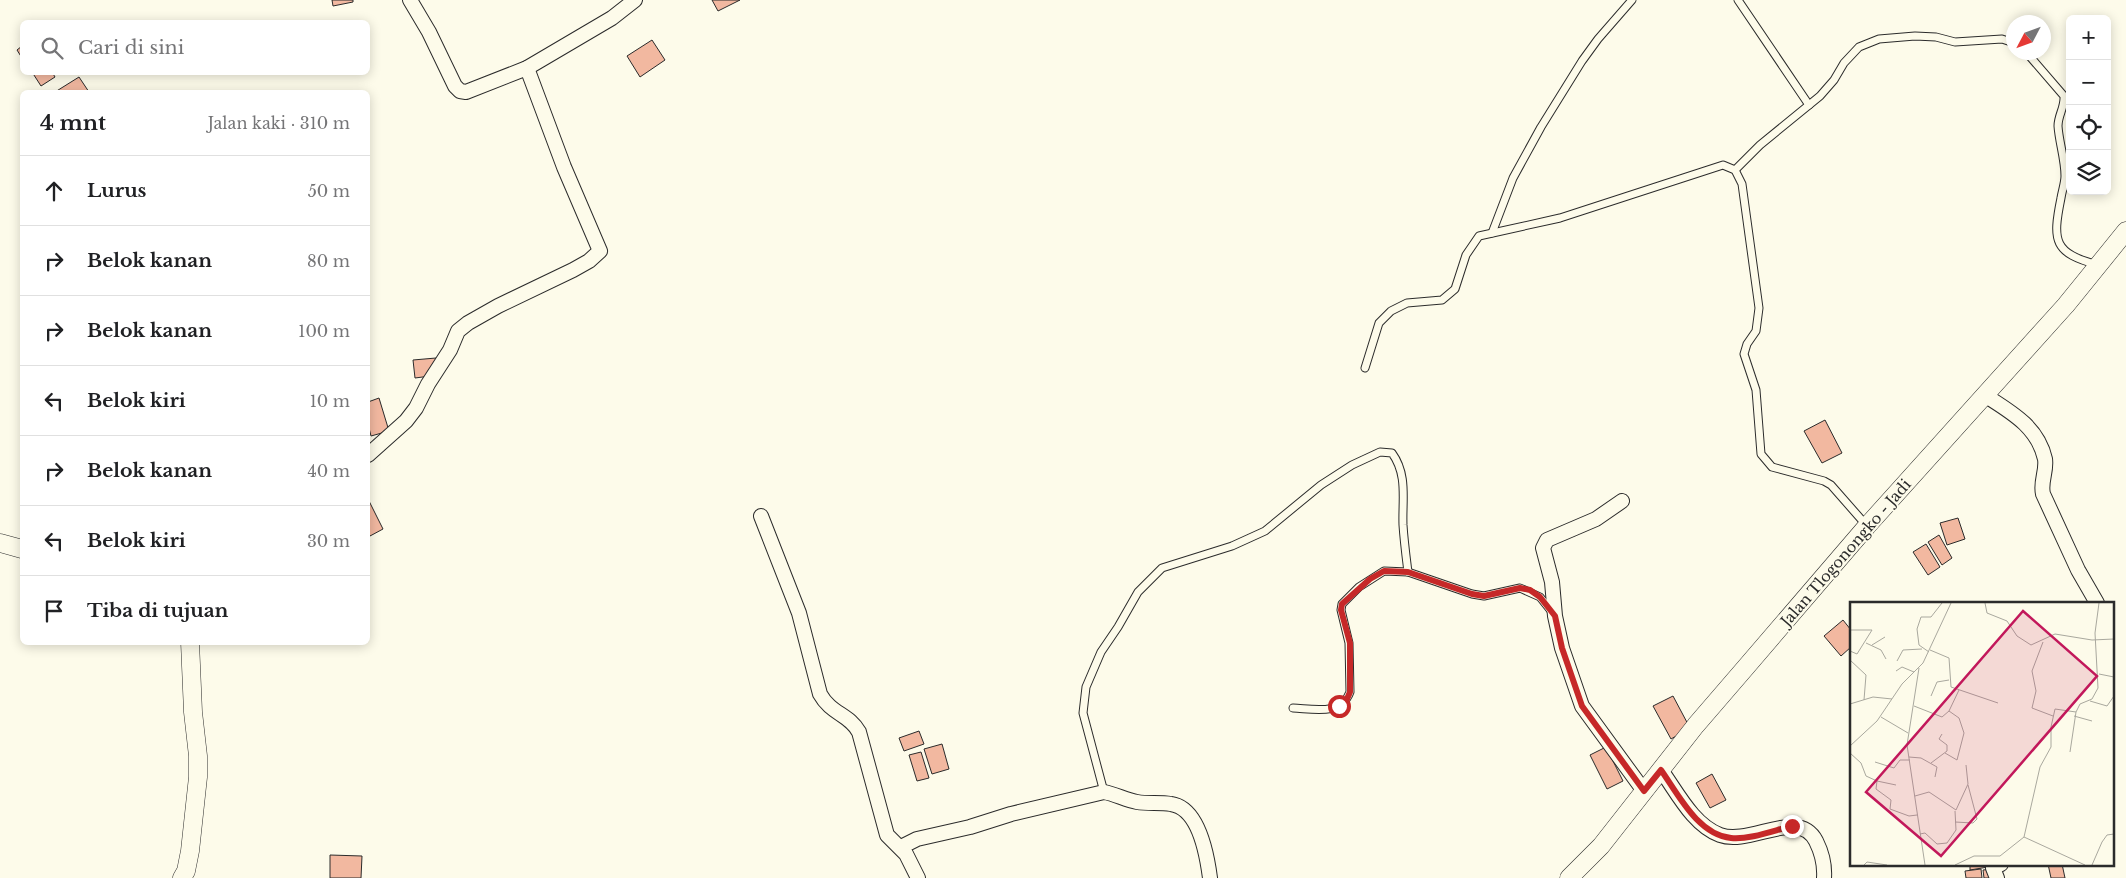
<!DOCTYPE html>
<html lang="id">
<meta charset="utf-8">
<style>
:root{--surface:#fff;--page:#f6f6f6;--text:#202124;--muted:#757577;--line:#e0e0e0}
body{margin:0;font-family:"Libre Baskerville",serif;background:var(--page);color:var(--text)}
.controls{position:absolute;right:15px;top:15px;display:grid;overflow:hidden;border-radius:8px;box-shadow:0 2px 12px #0003}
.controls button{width:45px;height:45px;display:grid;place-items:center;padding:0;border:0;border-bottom:1px solid var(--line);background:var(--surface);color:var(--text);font:25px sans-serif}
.compass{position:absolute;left:2006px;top:15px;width:45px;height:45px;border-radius:50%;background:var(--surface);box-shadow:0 2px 12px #0003;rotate:229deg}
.stop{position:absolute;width:15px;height:15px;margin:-11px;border:4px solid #c62828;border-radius:50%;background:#fff}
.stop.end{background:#c62828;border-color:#fff;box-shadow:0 1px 5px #0008}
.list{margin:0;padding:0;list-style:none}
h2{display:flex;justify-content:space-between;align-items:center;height:65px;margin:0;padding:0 20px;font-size:21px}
h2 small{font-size:16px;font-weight:400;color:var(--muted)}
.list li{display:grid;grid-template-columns:32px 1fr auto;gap:15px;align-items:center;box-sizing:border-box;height:70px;padding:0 20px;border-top:1px solid var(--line)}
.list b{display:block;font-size:19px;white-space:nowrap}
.list em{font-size:16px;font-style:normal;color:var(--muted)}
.icon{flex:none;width:28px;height:28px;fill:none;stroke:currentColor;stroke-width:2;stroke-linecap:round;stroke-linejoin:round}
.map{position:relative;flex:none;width:2126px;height:878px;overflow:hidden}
.search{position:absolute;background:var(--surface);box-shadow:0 2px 12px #0003;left:20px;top:20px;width:350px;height:55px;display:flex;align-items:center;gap:12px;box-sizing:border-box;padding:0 18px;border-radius:8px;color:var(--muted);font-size:19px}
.panel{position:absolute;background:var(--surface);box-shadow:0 2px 12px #0003;left:20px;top:90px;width:350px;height:555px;border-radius:8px}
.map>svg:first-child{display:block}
.building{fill:#f2b8a0;stroke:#2b2b2b}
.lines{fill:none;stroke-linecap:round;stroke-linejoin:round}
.service-casing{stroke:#2b2b2b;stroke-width:9}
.minor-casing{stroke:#2b2b2b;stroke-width:16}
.tertiary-casing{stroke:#2b2b2b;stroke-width:19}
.service{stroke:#fdfbea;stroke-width:7}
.minor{stroke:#fdfbea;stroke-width:14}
.tertiary{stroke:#fdfbea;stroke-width:18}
.route{stroke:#c62828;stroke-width:6}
.labels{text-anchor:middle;stroke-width:4;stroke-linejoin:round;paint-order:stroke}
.street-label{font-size:15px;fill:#2b2b2b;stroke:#fdfbea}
.inset-road{fill:none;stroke:#a9a89e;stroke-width:1}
.view{fill:#c2185b;fill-opacity:0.15;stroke:#c2185b;stroke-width:2.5}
.inset-edge{fill:none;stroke:#2b2b2b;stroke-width:2.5}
</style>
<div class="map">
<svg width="2126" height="878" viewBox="0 0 2126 878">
<rect width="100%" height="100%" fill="#fdfbea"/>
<g class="building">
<polygon points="332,0 353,0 353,2 333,6"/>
<polygon points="712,0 740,0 718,11"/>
<polygon points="652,40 665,60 640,77 627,56"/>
<polygon points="22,46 22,58 17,50"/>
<polygon points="32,72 52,72 55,77 41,86"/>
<polygon points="79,77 89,92 55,92"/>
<polygon points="436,358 438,375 415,378 413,360"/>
<polygon points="379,398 389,431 371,436 368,424 368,402"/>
<polygon points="1825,420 1842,453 1822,463 1804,431"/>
<polygon points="368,499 383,529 370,536 368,531"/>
<polygon points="1958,518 1965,539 1947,545 1940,523"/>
<polygon points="1939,535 1952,558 1942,565 1928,542"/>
<polygon points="1926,544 1940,567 1928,575 1913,552"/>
<polygon points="1843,620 1851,630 1851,647 1841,656 1824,636"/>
<polygon points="1673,696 1690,728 1671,739 1653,706"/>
<polygon points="919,731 924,744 904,751 899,738"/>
<polygon points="942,744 949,769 932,774 924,749"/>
<polygon points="1606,747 1623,781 1607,789 1590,755"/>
<polygon points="921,752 929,778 917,781 909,755"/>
<polygon points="1712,774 1726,800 1710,808 1696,783"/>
<polygon points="330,855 362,856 361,878 330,878"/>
<polygon points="1970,864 1988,864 1988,867 1970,870"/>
<polygon points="2048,864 2062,864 2065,878 2051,878"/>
<polygon points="1981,869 1982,878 1966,878 1965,871"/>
<polygon points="1993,869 1994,878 1984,878 1983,870"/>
</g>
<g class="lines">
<g class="service-casing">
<g id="service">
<polyline points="1738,0 1809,105"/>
<path d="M2026,52L2064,96C2065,107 2058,115 2058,126C2059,142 2065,159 2065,176C2065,183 2062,191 2061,198C2052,242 2054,253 2098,265"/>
<polyline points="1735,170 1760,145 1820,96 1834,80 1844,63 1859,47 1879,39 1915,36 1936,37 1955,42 2002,39 2014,43"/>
<polyline points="1492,233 1513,178 1541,127 1582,61 1598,39 1632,0"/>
<polyline points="1365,368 1379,323 1391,311 1407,303 1442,300 1455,289 1466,255 1479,236 1560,218 1723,165 1735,170 1742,184 1759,308 1756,331 1747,344 1744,354 1756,390 1761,454 1772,467 1824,481 1831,485 1867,526"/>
<path d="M1293,708C1314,709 1341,716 1350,692L1349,643L1341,610L1342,604L1359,587L1384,571L1408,572L1472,594L1484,596L1520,588L1540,597L1552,612"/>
<path d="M1104,792L1083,713L1086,687L1101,652L1118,627L1138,592L1162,568L1232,546L1265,531L1321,485L1352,465L1380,452L1392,453C1408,475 1402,500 1403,525C1404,541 1406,556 1408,572"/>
</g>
</g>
<g class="minor-casing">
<g id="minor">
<polyline points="410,0 429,32 455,86 460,91 466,92 527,68 612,18 635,0"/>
<path d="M1986,396C2011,412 2038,427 2045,459C2047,471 2040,482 2043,494L2078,570L2097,603"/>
<polyline points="368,455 406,421 416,408 428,384 450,350 458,331 468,323 498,306 573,270 589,261 600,251 564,167 527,68"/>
<polyline points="1622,501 1596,519 1547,540 1543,548 1552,582 1555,616 1562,648 1582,706 1644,791"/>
<path d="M761,516L799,613L820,694C831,714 849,714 859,732L887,835L906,854L918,878"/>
<path d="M1661,770C1677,792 1693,825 1720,835C1751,846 1798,807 1816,841C1822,853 1825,864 1824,878"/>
<path d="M901,847L917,839L970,827L1011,814L1104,792C1115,794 1126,800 1137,802C1148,804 1160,802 1171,804C1199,808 1207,855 1210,878"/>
<polyline points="1997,878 1993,868 2001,864"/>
</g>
</g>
<g class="tertiary-casing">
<g id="tertiary">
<polyline points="0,543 22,549"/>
<polyline points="182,878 186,871 190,851 198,777 198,756 193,712 190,642"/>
<polyline points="1569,878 1601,846 1696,725 1746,667 1867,526 2066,305 2126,231"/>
</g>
</g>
<use href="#service" class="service"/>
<use href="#minor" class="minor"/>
<use href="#tertiary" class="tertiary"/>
</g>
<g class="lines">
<path class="route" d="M1339,706L1347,699L1350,692V643L1341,610L1342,604L1370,579L1384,571L1408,572L1472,594L1484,596L1520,588L1530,590L1540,597L1555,616L1562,648L1582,706L1644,791L1661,770C1678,794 1698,835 1731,838C1749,840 1775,830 1792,826"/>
</g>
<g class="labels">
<g class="street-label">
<text transform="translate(1846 553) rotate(-49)" y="5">Jalan Tlogonongko - Jadi</text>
</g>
</g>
<g transform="translate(1850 602)">
<rect width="264" height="264" fill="#fdfbea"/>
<path class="inset-road" d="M135,1L137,11L157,19L167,34L181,43L205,32L242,38L264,37M0,28H22L7,52L0,49M193,40L182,69L186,89L182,106L203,114M16,41L31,48L36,57M22,43L35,35M80,48L99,56L101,85L148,101M79,50L69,43L67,27L71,15H81L92,1M0,58L16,73L14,98M47,59L53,48L72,47M69,66L57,143L75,263M46,69L52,65L64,70M249,72L264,75M81,94L87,80L99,78M240,99L257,104L264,94M0,102L23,95L42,97M64,104L92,115L99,109L109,88M224,114L242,119M31,115L58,131M0,144L27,119L52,82L73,61L101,1M220,150L226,110M0,151L11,161L16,174L27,179L26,187L41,198L40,207L59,214L67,213M95,151L107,158L114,131L109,116L99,109M59,155L71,156L87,165L85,175M25,160L44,166L50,158H60M81,161L97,149V143L89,137L92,132M27,179L46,183M65,194L79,190L106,208L118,182L116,163M105,220L123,221L127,217L118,183M70,232L75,231L87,242L97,241L106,228L105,209M174,235L235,263M14,263L17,260L37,263M105,263L124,254H150L174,235L190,165L201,145V125L205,107L226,110L230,102L242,97L248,86L245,31L249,1M242,263L252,240L257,233L264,232"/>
<path class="view" d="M173,9L247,74L91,254L16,190Z"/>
<rect width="264" height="264" class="inset-edge"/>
</g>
</svg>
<div class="controls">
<button>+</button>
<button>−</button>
<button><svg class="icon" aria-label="locate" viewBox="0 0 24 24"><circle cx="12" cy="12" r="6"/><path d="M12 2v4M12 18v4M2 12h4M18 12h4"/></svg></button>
<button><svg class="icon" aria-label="layers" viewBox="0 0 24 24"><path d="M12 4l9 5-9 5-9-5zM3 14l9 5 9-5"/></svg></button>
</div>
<svg class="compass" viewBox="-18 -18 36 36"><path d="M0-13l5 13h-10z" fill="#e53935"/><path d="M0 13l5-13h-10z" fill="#757577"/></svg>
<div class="stop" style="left:1339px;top:706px"></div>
<div class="stop end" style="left:1792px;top:826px"></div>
<div class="search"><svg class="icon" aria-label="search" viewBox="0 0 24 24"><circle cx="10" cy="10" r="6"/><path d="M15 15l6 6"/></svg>Cari di sini</div>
<section class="panel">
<h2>4 mnt<small>Jalan kaki · 310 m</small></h2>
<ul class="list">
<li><svg class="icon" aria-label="ahead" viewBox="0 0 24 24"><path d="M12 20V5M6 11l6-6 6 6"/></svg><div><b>Lurus</b></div><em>50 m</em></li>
<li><svg class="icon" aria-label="right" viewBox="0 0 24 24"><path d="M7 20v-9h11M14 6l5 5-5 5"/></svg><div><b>Belok kanan</b></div><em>80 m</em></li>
<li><svg class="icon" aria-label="right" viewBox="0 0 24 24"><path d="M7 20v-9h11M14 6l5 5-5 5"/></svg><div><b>Belok kanan</b></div><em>100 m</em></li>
<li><svg class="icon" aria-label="left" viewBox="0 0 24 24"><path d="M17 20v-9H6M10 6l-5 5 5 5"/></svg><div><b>Belok kiri</b></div><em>10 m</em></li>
<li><svg class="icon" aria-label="right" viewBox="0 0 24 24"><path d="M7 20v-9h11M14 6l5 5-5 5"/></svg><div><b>Belok kanan</b></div><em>40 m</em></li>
<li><svg class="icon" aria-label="left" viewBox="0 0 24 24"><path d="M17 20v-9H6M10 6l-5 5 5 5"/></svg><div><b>Belok kiri</b></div><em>30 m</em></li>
<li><svg class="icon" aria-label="arrive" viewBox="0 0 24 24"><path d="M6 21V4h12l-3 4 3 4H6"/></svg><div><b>Tiba di tujuan</b></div></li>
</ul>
</section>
</div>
